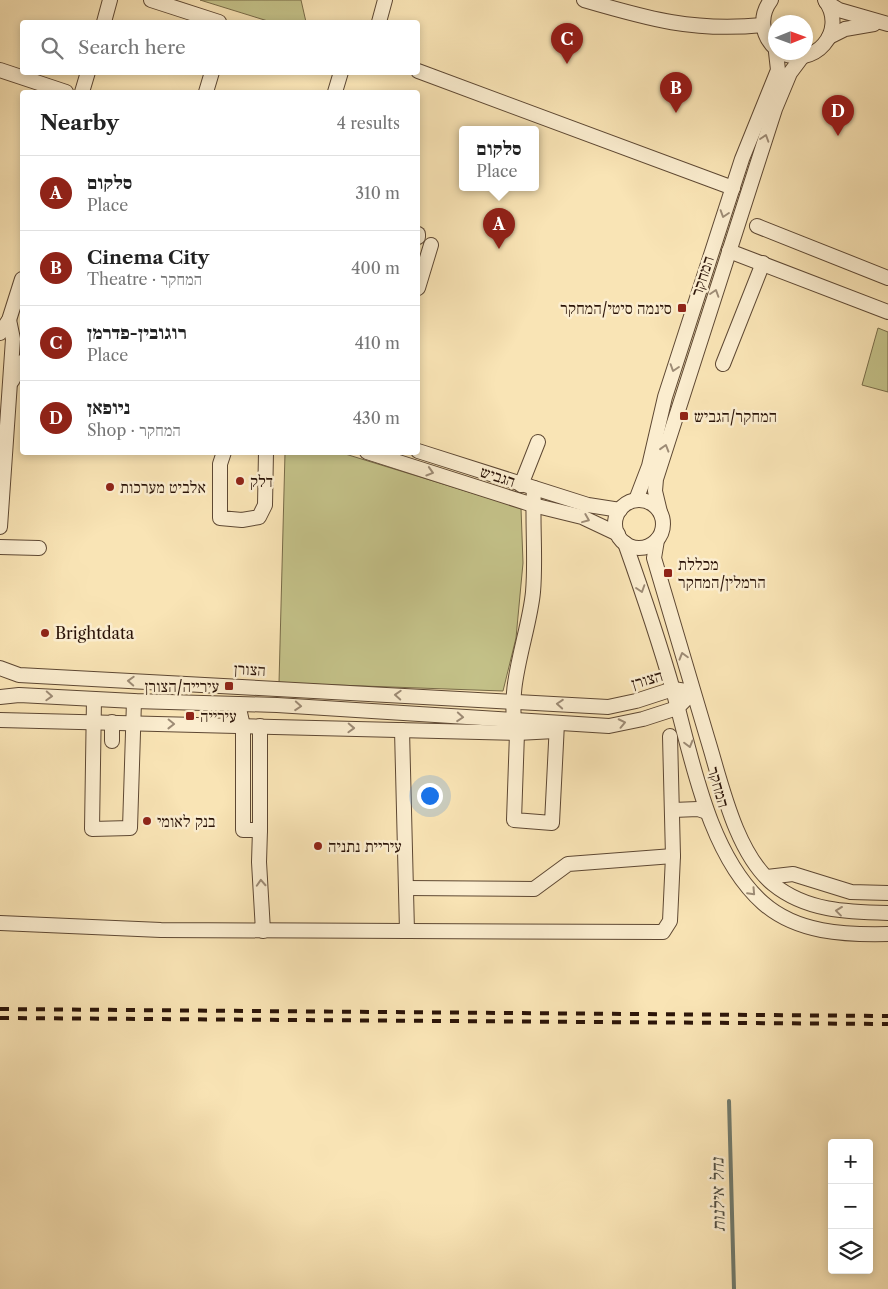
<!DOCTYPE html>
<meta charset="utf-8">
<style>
:root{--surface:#fff;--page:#f6f6f6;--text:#222;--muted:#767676;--line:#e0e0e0;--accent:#8f2418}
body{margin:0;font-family:"Libre Caslon Text","Frank Ruhl Libre",serif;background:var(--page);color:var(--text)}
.controls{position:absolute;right:15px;bottom:15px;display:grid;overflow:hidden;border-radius:5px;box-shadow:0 2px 8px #0003}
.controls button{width:45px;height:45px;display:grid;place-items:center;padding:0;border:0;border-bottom:1px solid var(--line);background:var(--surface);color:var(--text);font:25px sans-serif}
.compass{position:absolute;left:768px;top:15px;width:45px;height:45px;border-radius:50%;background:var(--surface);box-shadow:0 2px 8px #0003;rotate:89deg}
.you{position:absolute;left:429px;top:795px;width:18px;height:18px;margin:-12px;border:4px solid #fff;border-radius:50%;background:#1a73e8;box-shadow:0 0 0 8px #1a73e833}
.badge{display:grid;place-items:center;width:32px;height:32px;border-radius:50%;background:var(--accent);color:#fff;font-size:16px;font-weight:700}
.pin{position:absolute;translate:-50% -41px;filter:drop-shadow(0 1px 2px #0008)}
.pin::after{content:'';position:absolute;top:26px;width:18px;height:15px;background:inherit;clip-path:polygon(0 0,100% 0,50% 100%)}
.popup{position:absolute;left:459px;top:126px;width:80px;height:65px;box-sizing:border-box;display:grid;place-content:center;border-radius:5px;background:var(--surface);filter:drop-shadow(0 1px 4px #0005);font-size:16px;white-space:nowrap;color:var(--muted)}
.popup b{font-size:19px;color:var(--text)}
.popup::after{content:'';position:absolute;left:50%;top:100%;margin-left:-10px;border:10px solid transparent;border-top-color:var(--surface)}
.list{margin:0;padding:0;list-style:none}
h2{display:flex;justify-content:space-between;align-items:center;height:65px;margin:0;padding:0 20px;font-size:21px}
h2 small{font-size:16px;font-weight:400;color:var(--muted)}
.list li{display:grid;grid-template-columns:32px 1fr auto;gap:15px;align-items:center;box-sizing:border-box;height:75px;padding:0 20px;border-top:1px solid var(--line)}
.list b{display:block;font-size:19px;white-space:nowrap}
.list p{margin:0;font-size:16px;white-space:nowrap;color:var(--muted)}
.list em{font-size:16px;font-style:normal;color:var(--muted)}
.icon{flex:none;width:28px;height:28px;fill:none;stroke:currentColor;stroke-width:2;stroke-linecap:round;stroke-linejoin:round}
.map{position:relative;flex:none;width:888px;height:1289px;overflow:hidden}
.search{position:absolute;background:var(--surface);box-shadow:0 2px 8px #0003;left:20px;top:20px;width:400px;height:55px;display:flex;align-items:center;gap:12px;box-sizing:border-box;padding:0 18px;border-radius:5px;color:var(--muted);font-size:19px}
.panel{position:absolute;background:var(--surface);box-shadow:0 2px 8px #0003;left:20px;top:90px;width:400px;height:365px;border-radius:5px}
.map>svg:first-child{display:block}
.green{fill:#c4c289;stroke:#786b48}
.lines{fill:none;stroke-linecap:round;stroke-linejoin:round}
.stream{stroke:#707a6d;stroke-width:4}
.minor-casing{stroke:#5e4833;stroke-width:16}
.minor{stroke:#fbedcf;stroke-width:14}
.rail{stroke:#2b1408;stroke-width:4;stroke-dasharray:9 9;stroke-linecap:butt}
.oneway{stroke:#9d8b75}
.poi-dot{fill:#8f2418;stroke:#fbedcf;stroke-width:2}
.labels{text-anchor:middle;stroke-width:5;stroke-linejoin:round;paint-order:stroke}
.street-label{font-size:16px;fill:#2b1408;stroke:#fbedcf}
.poi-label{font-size:16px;fill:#2b1408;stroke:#fbedcf;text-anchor:start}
.water-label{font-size:18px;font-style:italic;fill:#535043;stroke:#fbedcf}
</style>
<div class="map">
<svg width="888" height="1289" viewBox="0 0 888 1289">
<rect width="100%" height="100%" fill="#f9e4b5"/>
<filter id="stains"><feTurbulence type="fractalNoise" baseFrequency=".004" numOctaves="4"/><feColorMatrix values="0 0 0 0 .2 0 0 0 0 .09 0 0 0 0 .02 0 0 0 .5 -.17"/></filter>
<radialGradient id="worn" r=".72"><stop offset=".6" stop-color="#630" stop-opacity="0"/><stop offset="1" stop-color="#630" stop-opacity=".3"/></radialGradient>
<g class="green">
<polygon points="200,0 301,0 306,22 271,22"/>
<polygon points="878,328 888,332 888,392 862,385"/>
<polygon points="285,453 342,453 521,508 523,563 516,638 503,691 279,683"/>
</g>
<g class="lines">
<polyline class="stream" points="729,1101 734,1289"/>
<g class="minor-casing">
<g id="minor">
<polyline points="151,0 219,22"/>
<path d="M584,0C649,19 694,32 763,25"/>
<path d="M771,0C759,16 761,35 776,49"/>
<polyline points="826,2 839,10 888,24"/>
<polyline points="104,22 110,0"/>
<polyline points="379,22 385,0"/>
<polyline points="829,37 845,29 874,24"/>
<path d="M780,52C814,70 848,31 825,0"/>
<polyline points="0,70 66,92"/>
<polyline points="418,71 733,188"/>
<polyline points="82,92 88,72"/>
<polyline points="206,92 212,72"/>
<polyline points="335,92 341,72"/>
<polyline points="757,226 888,278"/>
<polyline points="418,234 418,237"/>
<polyline points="729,251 888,312"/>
<polyline points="418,288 431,245"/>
<polyline points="0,333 9,320 22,279"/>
<polyline points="723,364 763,263"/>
<polyline points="12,381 22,362"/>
<polyline points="418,451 588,505 620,510"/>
<polyline points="224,452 220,464 220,518 242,520 259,517 265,505 266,452"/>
<polyline points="367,452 533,505 582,517 618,534"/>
<polyline points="521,485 538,442"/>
<path d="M534,488C532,523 536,558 533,592C529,635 504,691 517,733L514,820L552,823L557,723"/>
<polyline points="636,500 649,466 665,397 742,159 778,70 776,52"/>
<circle cx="639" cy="524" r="24"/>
<polyline points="660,512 655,491 656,479 775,109 790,73 802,57"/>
<polyline points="0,527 13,339 9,320"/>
<path d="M657,540L654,558C672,617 689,677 707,737C721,782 735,852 773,884C806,911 847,912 888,913"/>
<path d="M625,543C642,591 659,641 673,690C692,758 708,854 763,903C797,933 844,935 888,934"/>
<polyline points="0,547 39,548"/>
<polyline points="0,668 19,675 608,707 636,701 673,689 693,692"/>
<polyline points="0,697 19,695 134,701 277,705 609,726 643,719 677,708 693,692"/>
<polyline points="94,699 92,829 130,828 134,701"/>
<polyline points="238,704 243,726 243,830 260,830 260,726"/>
<polyline points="0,720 517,733 555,731"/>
<polyline points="112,722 112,741"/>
<polyline points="402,730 407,931"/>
<polyline points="673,810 698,809 707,812"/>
<polyline points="260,830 259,862 263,931"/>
<polyline points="767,877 793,874 851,892 888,893"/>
<polyline points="406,888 534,889 568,864 673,856"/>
<polyline points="0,923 161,930 663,932 670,921 673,856 670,736"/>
</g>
</g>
<use href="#minor" class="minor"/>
<g class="rail">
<polyline points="0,1009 888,1016"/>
<polyline points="0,1018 888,1024"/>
</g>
</g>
<defs><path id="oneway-chevron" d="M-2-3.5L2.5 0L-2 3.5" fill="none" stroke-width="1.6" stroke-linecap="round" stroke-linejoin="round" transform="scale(1.25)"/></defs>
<g class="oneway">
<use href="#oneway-chevron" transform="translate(765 138) rotate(-72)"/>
<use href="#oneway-chevron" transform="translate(724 214) rotate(108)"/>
<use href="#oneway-chevron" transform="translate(715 293) rotate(-72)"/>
<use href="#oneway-chevron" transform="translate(674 368) rotate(108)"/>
<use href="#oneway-chevron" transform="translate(665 448) rotate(-73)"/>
<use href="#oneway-chevron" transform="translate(430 472) rotate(17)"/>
<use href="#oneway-chevron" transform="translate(586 519) rotate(22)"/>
<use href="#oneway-chevron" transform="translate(641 589) rotate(72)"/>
<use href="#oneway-chevron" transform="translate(683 656) rotate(-106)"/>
<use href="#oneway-chevron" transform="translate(131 681) rotate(-177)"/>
<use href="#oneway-chevron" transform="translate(398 695) rotate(-177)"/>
<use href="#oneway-chevron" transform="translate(49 696) rotate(3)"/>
<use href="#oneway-chevron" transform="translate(560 704) rotate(-176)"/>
<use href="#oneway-chevron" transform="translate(298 706) rotate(4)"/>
<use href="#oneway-chevron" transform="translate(460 717) rotate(4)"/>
<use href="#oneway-chevron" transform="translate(622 723) rotate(-12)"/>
<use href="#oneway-chevron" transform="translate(171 724) rotate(1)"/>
<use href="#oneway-chevron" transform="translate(351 728) rotate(2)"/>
<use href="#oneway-chevron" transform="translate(689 744) rotate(75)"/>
<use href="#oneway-chevron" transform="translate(261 883) rotate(-93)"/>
<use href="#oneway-chevron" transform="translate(752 892) rotate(47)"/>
<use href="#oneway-chevron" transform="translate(839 911) rotate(-173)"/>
</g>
<g class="poi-dot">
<rect x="677" y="303" width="10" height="10" rx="2.5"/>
<rect x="679" y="411" width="10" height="10" rx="2.5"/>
<circle cx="240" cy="481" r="5"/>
<circle cx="110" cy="487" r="5"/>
<rect x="663" y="568" width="10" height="10" rx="2.5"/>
<circle cx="45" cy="633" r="5"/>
<rect x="224" y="681" width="10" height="10" rx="2.5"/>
<rect x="185" y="711" width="10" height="10" rx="2.5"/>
<circle cx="147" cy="821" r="5"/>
<circle cx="318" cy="846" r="5"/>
</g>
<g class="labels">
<g class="street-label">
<text transform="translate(702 276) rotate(-72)" y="6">המחקר</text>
<text transform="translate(498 476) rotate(18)" y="6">הגביש</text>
<text transform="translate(250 669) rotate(3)" y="6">הצורן</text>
<text transform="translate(647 679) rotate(-16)" y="6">הצורן</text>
<text transform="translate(719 787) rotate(74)" y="6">המחקר</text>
</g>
<g class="poi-label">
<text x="672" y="314" text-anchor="end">סינמה סיטי/המחקר</text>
<text x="694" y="422">המחקר/הגביש</text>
<text x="250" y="487">דלק</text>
<text x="120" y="493">אלביט מערכות</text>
<text x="678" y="570">מכללת<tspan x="678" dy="18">הרמלין/המחקר</tspan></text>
<text x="55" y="639">Brightdata</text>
<text x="219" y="692" text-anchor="end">עירייה/הצורן</text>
<text x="200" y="722">עירייה</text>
<text x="157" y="827">בנק לאומי</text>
<text x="328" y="852">עיריית נתניה</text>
</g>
<g class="water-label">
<text transform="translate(718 1195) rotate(-91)" y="6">נחל אילנות</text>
</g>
</g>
<rect width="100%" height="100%" filter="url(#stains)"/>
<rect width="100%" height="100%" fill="url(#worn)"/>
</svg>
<div class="controls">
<button>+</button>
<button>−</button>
<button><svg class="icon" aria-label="layers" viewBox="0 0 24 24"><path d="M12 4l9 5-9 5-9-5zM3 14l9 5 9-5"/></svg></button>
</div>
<svg class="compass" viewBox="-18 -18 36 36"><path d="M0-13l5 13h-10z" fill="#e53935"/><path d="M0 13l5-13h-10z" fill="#767676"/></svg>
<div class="you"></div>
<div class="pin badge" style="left:499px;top:249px">A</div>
<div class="popup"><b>סלקום</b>Place</div>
<div class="pin badge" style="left:676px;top:113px">B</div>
<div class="pin badge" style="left:567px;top:64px">C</div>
<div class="pin badge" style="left:838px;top:136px">D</div>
<div class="search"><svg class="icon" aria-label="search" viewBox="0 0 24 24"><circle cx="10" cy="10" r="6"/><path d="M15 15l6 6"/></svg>Search here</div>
<section class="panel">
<h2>Nearby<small>4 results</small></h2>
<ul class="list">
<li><span class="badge">A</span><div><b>סלקום</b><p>Place</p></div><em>310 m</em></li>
<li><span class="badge">B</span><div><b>Cinema City</b><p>Theatre · המחקר</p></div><em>400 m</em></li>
<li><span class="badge">C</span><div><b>רוגובין-פדרמן</b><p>Place</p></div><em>410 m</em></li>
<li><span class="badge">D</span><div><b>ניופאן</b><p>Shop · המחקר</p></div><em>430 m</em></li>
</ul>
</section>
</div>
